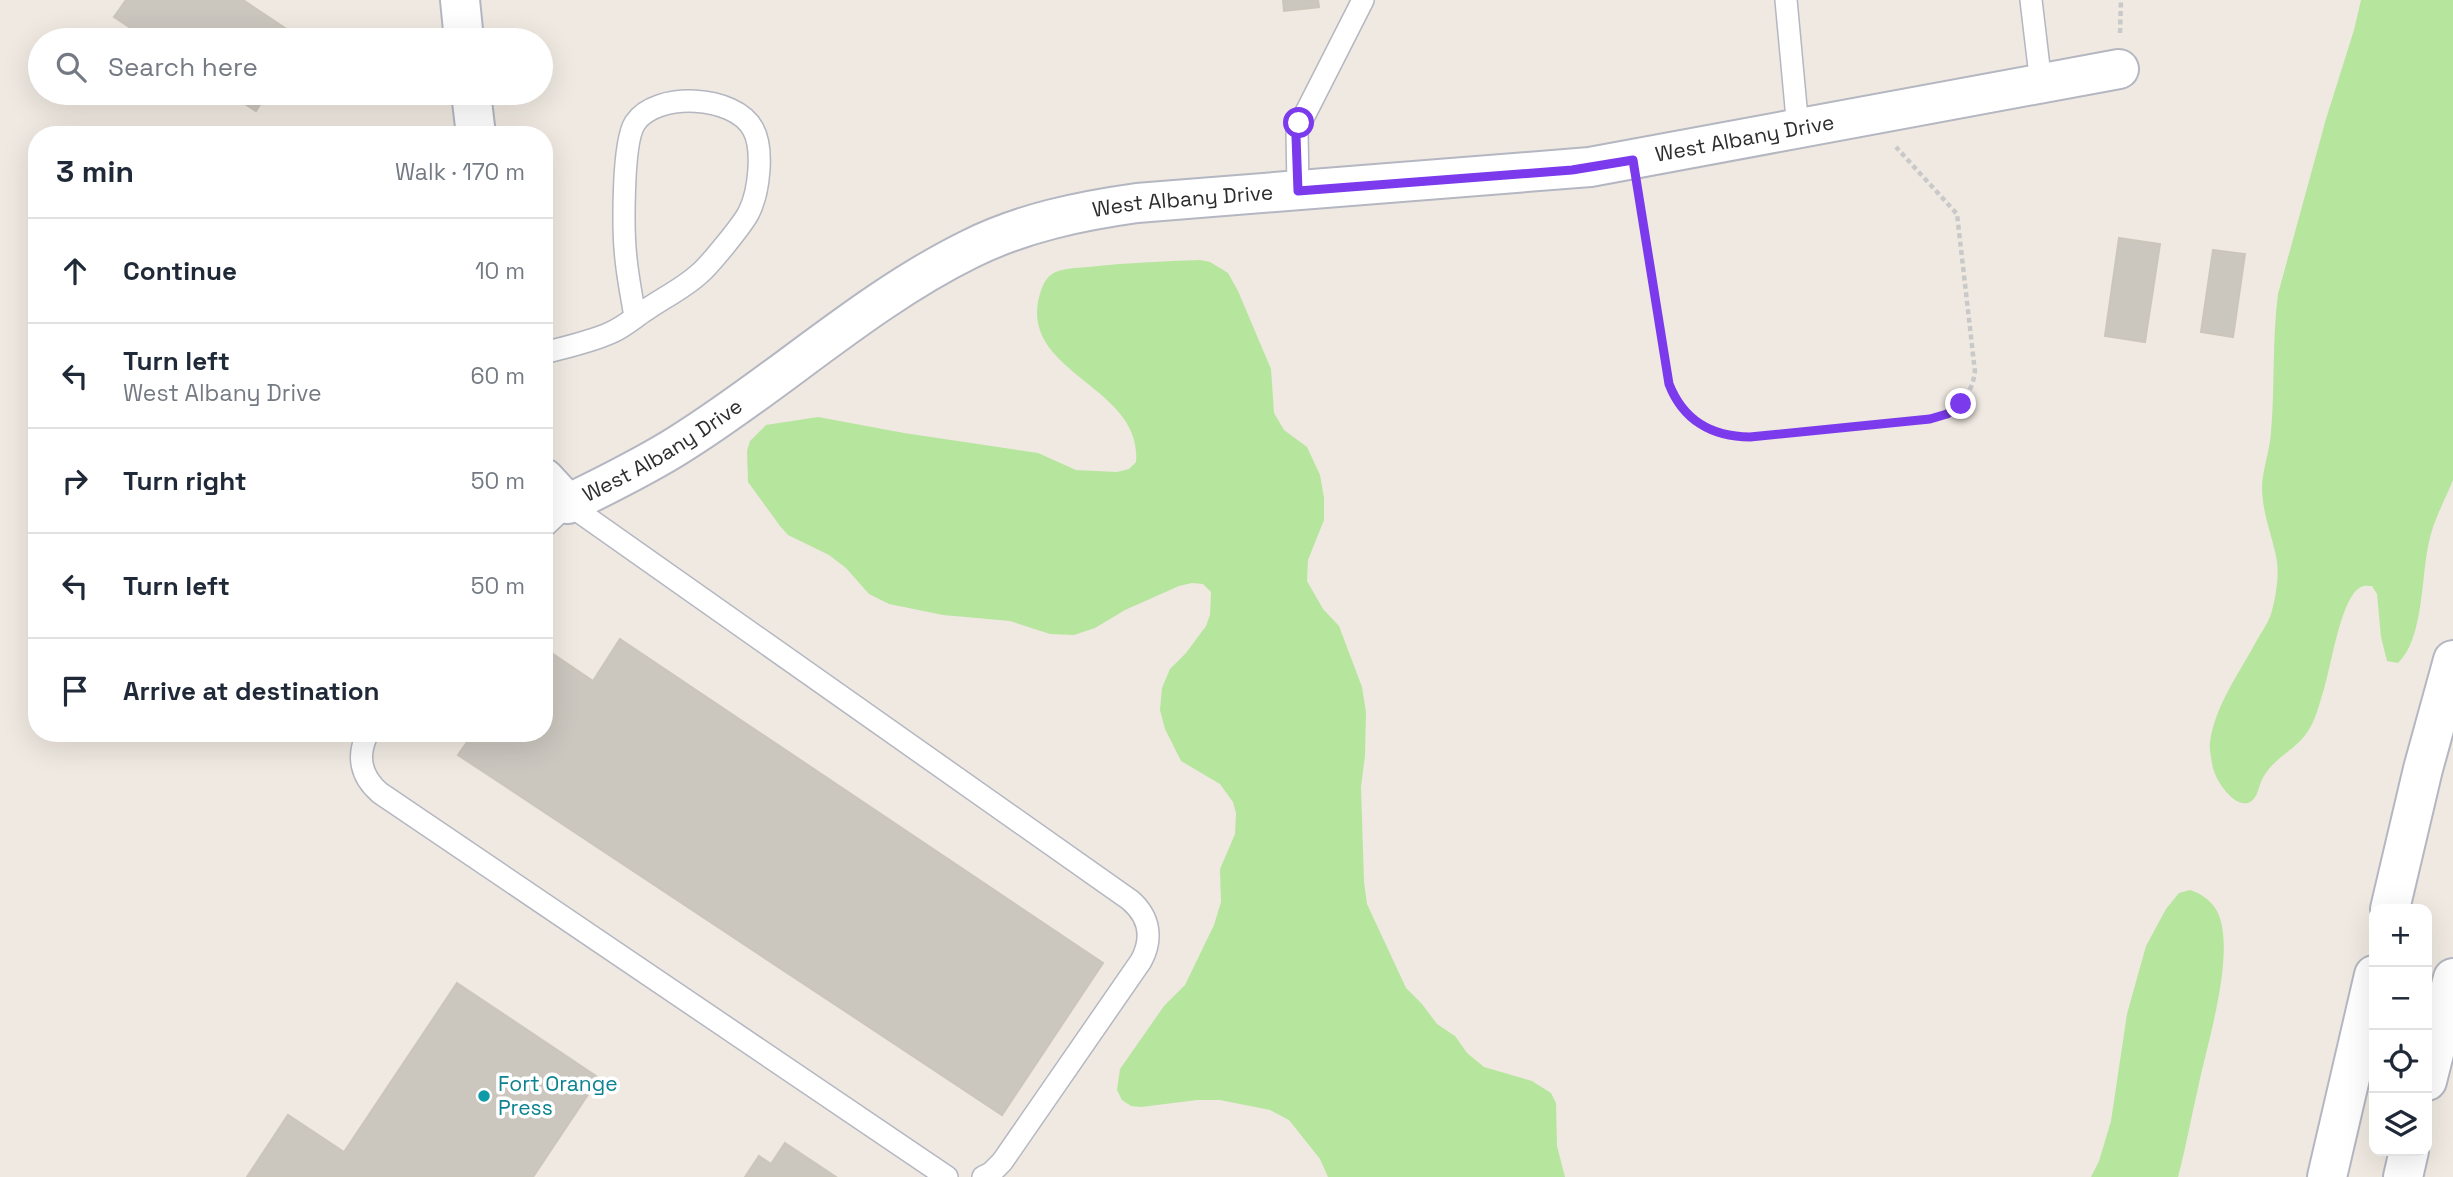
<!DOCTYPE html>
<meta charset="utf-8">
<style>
:root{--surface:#fff;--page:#f2f2f3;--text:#1f2937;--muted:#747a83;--line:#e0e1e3}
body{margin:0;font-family:"Space Grotesk",sans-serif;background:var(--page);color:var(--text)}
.controls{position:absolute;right:21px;bottom:21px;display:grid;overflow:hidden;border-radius:14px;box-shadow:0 7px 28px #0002}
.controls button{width:63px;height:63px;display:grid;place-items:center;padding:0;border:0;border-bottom:2px solid var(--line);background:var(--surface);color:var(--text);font:35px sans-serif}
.stop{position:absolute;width:21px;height:21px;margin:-16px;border:5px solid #7c3aed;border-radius:50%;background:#fff}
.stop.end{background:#7c3aed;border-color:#fff;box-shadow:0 2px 7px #0008}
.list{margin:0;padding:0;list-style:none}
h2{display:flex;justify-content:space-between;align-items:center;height:91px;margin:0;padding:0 28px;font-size:30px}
h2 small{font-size:23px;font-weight:400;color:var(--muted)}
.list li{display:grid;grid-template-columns:46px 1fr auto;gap:21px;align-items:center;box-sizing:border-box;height:105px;padding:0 28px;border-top:2px solid var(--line)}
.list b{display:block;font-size:26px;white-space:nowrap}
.list p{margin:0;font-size:23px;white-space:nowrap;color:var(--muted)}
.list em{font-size:23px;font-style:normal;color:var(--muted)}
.icon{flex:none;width:38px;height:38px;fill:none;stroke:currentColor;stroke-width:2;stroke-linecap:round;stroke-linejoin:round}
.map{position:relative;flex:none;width:2453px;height:1177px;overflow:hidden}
.search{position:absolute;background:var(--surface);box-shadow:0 7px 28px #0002;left:28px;top:28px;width:525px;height:77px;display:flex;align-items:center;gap:18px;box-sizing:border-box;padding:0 24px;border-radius:38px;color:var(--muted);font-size:26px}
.panel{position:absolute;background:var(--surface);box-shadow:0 7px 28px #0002;left:28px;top:126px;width:525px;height:616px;border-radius:28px}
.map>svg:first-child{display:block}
.green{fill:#b6e59e}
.building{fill:#cbc7bf;stroke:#cbc5ba;stroke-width:2}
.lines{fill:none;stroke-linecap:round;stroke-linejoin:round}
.service-casing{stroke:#b4b7c1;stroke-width:24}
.minor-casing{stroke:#b4b7c1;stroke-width:42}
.tertiary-casing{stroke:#b4b7c1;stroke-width:42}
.path{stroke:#c9c9c9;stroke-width:4.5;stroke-dasharray:5 3.5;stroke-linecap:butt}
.service{stroke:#fff;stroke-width:21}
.minor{stroke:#fff;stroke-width:38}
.tertiary{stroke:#fff;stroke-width:38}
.route{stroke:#7c3aed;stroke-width:9}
.culture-dot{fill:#0f9aa8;stroke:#fff;stroke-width:2.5}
.labels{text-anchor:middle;stroke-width:7;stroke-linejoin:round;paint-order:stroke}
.street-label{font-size:21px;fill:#2e2e2e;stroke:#fff}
.culture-label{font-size:21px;fill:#0d838f;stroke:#fff;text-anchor:start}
</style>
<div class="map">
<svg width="2453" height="1177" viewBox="0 0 2453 1177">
<rect width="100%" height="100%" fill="#efe9e1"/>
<g class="green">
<path d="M2361,0H2453V480C2445,500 2433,521 2429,542C2421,575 2424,639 2398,663L2387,661L2381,637L2377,594L2372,586C2368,586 2365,585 2361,587C2341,596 2331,668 2324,689C2318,708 2314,728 2300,741C2284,757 2265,765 2259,788C2248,826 2214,784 2212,763C2211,756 2209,748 2210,742C2215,706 2239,673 2256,642C2261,633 2268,623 2271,614C2276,597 2280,573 2276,556C2271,532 2263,515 2262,489C2262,470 2270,451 2271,432C2275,386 2272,340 2278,294L2326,119L2354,30Z"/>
<path d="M1200,260L1210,262L1228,273L1238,291L1271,369L1274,413L1284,430L1307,447L1320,475L1324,498V520L1308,560L1307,581L1323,609L1339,626L1362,687L1366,712L1365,755L1361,787L1364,882L1367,904L1406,988L1422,1004L1437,1024L1455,1036L1467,1053L1484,1067L1532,1081L1551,1093L1556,1103L1557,1146L1565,1177H1328L1320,1159L1289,1120L1270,1110L1220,1100H1197L1141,1107L1131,1106L1122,1100L1117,1090L1120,1069L1164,1006L1185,985L1214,925L1221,902L1220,869L1235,834L1236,813L1233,802L1220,784L1181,761L1165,729L1160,710L1162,688L1170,669L1186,653L1206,626L1210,615L1211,592L1203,584L1192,583L1179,586L1125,610L1095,628L1074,635L1050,634L1010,621L943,615L889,604L869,594L846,568L829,555L788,535L780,526L748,482L747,451L750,441L766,425L818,417L904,433L1038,453L1076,470L1117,472L1129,469L1136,462C1143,388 1025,374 1038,302C1040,293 1043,280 1052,274C1061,268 1077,268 1088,267C1126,263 1163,261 1200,260Z"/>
<path d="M2190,890C2201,893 2213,902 2218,913C2236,954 2207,1044 2198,1088C2191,1118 2186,1147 2178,1177H2091L2099,1161L2111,1121L2127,1014L2146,946L2166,909L2179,893Z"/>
</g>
<g class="building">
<polygon points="126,0 243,0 303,40 149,40 114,17"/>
<polygon points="1283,0 1318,0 1319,7 1284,11"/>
<polygon points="228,93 267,93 256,111"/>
<polygon points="2119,238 2160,244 2145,342 2105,336"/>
<polygon points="2213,250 2245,254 2233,337 2201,332"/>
<polygon points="620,639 1103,963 1002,1115 458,755 472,735 470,733 544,733 544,648 593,681"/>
<polygon points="457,983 599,1078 533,1177 247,1177 288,1115 344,1152"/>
<polygon points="785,1143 836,1177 745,1177 759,1156 771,1164"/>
</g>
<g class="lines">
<g class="service-casing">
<g id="service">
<polyline points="1786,0 1798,129"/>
<polyline points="2031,0 2041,84"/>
<polyline points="1298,191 1297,130 1363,0"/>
<path d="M544,353C566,347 590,342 610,333C623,328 635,317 646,310C663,298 684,288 699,274C709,266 744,223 749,212C759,192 764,149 753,129C735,95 656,91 635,123C622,143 623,233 626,259C628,279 632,298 635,317"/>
<path d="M544,527L568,504L1130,900C1150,917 1153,939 1141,961L1002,1162L991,1173L983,1177"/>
<path d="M368,733C356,756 361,777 380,793L947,1177"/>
</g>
</g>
<g class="minor-casing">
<g id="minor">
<polyline points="460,0 464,40"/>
<polyline points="471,93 476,135"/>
<path id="s1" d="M544,478L568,504C606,485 644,467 680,444C778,383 866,300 970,249C1022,223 1080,211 1137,203L1590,167L2119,69"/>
</g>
</g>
<g class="tertiary-casing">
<g id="tertiary">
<polyline points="2390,909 2423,769 2453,660"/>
<polyline points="2427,1081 2453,978"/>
<polyline points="2327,1177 2374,975"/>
<polyline points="2403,1177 2409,1151"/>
</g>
</g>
<g class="path">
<polyline points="2120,33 2121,0"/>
<path d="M1639,195L1666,372C1675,408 1699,431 1737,437L1930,419C1955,414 1971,398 1975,372L1957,214L1896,147"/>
</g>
<use href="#service" class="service"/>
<use href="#minor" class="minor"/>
<use href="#tertiary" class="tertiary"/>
</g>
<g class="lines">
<path class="route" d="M1299,123L1296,136L1298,191L1572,170L1633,160L1669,384C1683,420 1712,437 1750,437L1930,419L1947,414L1961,404"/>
</g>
<circle class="culture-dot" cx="484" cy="1096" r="7"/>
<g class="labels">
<g class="street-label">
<text dy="7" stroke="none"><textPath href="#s1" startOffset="1298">West Albany Drive</textPath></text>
<text dy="7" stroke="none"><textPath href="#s1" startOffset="732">West Albany Drive</textPath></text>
<text dy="7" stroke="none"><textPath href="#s1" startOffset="144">West Albany Drive</textPath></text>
</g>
<g class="culture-label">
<text x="498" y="1091">Fort Orange<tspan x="498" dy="24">Press</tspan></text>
</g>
</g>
</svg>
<div class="controls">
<button>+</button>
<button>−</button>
<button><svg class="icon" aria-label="locate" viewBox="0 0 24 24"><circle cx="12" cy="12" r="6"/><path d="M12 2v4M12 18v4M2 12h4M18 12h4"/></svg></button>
<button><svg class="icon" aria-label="layers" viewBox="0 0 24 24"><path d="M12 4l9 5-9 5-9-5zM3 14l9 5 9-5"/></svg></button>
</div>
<div class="stop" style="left:1299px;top:123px"></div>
<div class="stop end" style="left:1961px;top:404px"></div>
<div class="search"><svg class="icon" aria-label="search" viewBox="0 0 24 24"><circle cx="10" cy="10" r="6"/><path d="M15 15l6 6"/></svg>Search here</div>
<section class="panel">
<h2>3 min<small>Walk · 170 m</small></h2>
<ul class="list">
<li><svg class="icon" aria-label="ahead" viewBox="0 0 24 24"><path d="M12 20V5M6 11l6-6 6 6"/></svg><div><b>Continue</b></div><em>10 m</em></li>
<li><svg class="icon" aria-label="left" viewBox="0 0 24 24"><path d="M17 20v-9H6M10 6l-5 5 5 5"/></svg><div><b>Turn left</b><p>West Albany Drive</p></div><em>60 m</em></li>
<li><svg class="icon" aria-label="right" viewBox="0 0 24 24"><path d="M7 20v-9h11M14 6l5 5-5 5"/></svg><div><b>Turn right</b></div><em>50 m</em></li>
<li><svg class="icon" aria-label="left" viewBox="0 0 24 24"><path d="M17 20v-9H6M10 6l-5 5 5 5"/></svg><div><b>Turn left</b></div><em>50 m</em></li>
<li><svg class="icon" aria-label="arrive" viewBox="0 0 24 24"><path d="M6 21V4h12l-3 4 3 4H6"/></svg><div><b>Arrive at destination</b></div></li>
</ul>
</section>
</div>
